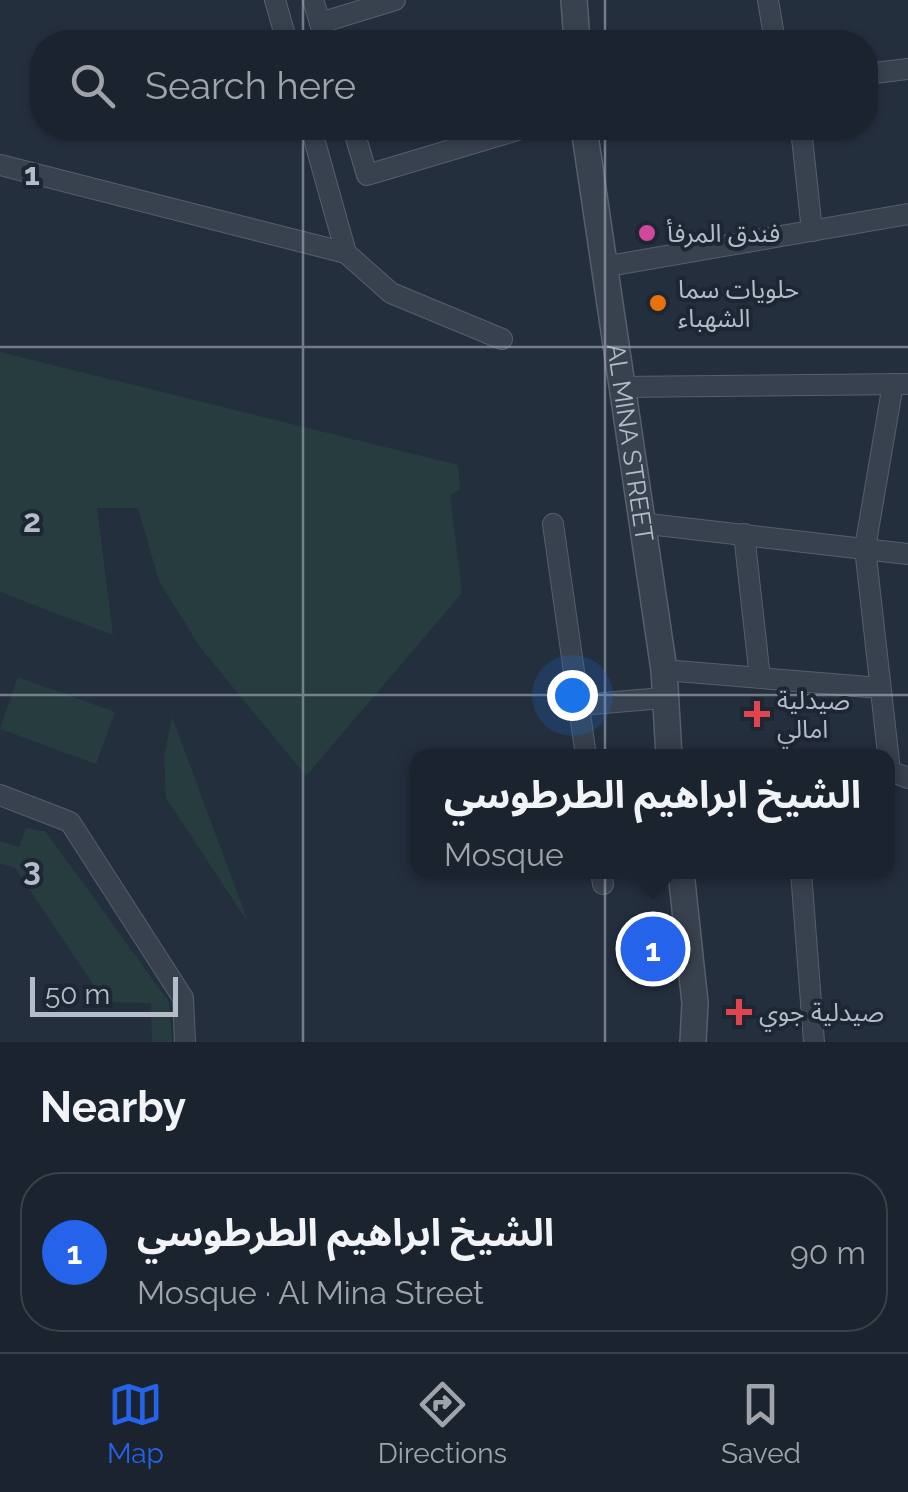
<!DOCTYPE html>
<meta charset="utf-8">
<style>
:root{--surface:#1b232e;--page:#242b36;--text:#f1f3f6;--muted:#a0a4aa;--line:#39404a;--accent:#2563eb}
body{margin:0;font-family:Raleway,"Noto Sans Arabic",sans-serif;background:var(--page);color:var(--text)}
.scale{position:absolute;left:30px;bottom:25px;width:148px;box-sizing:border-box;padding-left:10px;border:5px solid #b4bcc9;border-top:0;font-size:28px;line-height:35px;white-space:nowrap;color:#b4bcc9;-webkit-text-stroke:8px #1d2633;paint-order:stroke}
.you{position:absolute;left:572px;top:695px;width:35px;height:35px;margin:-25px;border:8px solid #fff;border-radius:50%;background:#1a73e8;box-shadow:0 0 0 15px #1a73e833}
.badge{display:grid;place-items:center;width:65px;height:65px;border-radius:50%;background:var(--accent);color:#fff;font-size:32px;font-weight:700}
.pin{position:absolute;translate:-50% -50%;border:5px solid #fff;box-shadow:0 2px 10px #0006}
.popup{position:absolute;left:410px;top:749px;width:485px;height:130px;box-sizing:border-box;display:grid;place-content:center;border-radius:20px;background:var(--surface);filter:drop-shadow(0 2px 8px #0005);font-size:32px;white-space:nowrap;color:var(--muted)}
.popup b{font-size:38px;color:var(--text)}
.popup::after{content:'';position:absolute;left:50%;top:100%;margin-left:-20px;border:20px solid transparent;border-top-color:var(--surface)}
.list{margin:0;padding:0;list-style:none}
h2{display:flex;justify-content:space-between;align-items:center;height:130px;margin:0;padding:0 40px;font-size:42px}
h2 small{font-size:32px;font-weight:400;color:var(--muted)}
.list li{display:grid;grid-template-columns:65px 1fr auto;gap:30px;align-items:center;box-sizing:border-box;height:160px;margin:0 20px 20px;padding:0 20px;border:2px solid var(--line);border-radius:40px}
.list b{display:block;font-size:38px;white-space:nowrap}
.list p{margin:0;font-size:32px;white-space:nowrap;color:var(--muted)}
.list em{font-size:32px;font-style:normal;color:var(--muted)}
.icon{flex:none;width:55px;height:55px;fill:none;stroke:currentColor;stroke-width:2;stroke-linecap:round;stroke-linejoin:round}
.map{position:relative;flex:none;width:908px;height:1042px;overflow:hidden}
.search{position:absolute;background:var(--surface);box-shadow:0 2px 8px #0004;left:30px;right:30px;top:30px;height:110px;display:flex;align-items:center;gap:25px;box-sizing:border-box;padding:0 35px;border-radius:40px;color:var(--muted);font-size:38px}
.sheet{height:310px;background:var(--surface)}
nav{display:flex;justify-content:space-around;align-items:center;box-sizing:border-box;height:140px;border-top:2px solid var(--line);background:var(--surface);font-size:28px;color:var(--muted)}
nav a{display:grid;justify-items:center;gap:5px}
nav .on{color:var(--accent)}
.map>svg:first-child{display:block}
.grass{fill:#263c3f}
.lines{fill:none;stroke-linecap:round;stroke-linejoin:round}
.minor-casing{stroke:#565f6c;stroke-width:22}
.tertiary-casing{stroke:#565f6c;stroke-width:28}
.minor{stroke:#38414e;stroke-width:20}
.tertiary{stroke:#38414e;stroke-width:25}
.grid{fill:none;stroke:#b4bcc9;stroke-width:2.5;stroke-opacity:0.55}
.hotel-dot{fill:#d1479c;stroke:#1d2633;stroke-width:4}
.food-dot{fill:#e8710a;stroke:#1d2633;stroke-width:4}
.health-dot{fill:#e0444e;stroke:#1d2633;stroke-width:4}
.labels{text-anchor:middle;stroke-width:8;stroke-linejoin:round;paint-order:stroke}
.poi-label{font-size:25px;fill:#b4bcc9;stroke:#1d2633;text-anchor:start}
.street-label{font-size:25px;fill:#b4bcc9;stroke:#1d2633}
.grid-label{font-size:32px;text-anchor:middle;font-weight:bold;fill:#b4bcc9;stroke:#1d2633;stroke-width:8;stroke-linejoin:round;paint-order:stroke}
</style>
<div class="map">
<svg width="908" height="1042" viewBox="0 0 908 1042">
<rect width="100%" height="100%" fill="#242f3e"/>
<g class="grass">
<polygon points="0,352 458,465 460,490 450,495 462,593 306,776 200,647 159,581 138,508 97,508 113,635 0,592"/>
<polygon points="18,677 115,712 96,764 0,729"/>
<polygon points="172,717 249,924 166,798 164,757"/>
<polygon points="26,828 46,832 169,1002 172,1042 152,1042 151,1003 105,1002 15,868 0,863 0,841 19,847"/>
</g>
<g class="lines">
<g class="minor-casing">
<g id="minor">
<polyline points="275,0 287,42"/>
<polyline points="313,0 326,42"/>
<polyline points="768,0 775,42"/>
<polyline points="320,23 395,0"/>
<polyline points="866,74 908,69"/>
<polyline points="311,128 346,253 391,293 502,339"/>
<polyline points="353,128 367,175 524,128"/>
<polyline points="801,128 812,231"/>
<polyline points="0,165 346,253"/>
<polyline points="603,267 908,214"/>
<polyline points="893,384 865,548 890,771 908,778"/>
<polyline points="620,387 908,384"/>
<polyline points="640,523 908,554"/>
<polyline points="553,524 586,756"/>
<polyline points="744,534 760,678"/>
<polyline points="664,670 880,688"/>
<polyline points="580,705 663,698"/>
<polyline points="0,795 70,822 183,998 185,1042"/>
<polyline points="601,872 603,884"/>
<polyline points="801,872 814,1042"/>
</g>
</g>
<g class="tertiary-casing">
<g id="tertiary">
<polyline points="574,0 577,42"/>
<path id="s1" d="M584,128L664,670L669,756"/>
<polyline points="681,872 695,1003 693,1042"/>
</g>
</g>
<use href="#minor" class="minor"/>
<use href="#tertiary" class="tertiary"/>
</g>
<path class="grid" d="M303,0V42M605,0V42M303,128V1042M605,128V1042M0,347H908M0,695H908"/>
<circle class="hotel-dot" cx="647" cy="233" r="10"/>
<circle class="food-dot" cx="658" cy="303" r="10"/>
<g class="health-dot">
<path d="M752 699h10v10h10v10h-10v10h-10v-10h-10v-10h10z"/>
<path d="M734 997h10v10h10v10h-10v10h-10v-10h-10v-10h10z"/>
</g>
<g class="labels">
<g class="poi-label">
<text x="667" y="242">فندق المرفأ</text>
<text x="678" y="298">حلويات سما<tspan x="678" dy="29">الشهباء</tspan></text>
<text x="777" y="709">صيدلية<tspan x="777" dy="29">امالي</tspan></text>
<text x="759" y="1021">صيدلية جوي</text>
</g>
<g class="street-label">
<text dy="9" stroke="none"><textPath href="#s1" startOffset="318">AL MINA STREET</textPath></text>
</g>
</g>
<g class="grid-label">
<text x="32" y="185">1</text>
<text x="32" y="532">2</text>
<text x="32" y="880">3</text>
</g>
</svg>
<div class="scale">50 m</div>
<div class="you"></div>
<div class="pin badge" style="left:653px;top:949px">1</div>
<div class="popup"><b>الشيخ ابراهيم الطرطوسي</b>Mosque</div>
<div class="search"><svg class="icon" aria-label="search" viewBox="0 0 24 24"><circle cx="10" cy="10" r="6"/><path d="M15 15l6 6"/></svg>Search here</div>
</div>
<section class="sheet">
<h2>Nearby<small></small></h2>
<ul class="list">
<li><span class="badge">1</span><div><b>الشيخ ابراهيم الطرطوسي</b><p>Mosque · Al Mina Street</p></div><em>90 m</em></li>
</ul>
</section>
<nav>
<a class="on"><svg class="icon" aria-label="map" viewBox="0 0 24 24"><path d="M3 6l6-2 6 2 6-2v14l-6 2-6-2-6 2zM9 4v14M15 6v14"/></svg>Map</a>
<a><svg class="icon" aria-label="directions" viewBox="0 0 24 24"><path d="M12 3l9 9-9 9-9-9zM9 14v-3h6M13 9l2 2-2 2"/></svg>Directions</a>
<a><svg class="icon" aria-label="saved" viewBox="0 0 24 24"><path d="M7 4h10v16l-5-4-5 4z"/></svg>Saved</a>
</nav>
